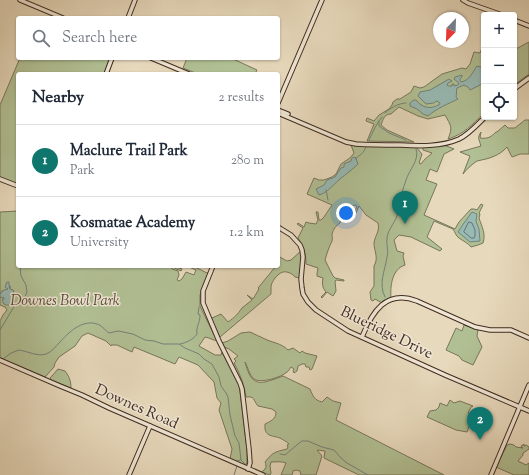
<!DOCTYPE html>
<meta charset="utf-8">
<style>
:root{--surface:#fff;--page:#f2f2f3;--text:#1f2937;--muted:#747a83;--line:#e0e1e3;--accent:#0f766e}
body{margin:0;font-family:"Sorts Mill Goudy",serif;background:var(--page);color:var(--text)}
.controls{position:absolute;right:12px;top:12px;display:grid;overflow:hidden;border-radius:4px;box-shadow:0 1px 3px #0004}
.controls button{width:36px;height:36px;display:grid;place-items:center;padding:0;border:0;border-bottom:1px solid var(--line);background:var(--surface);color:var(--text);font:20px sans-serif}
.compass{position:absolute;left:433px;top:12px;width:36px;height:36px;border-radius:50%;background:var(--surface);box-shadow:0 1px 3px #0004;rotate:203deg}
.you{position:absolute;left:346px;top:213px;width:14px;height:14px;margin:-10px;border:3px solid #fff;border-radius:50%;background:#1a73e8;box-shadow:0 0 0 6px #1a73e833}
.badge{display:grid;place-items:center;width:26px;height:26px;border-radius:50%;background:var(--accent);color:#fff;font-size:13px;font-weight:700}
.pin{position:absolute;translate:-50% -33px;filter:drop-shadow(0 1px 2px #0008)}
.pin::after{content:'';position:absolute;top:21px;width:14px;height:12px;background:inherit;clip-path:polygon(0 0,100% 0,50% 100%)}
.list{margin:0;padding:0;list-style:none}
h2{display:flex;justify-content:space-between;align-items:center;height:52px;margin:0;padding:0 16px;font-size:17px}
h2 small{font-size:13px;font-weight:400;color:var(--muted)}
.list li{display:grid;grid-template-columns:26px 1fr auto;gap:12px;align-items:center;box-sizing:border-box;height:72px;padding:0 16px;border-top:1px solid var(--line)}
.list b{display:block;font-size:15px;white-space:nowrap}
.list p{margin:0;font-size:13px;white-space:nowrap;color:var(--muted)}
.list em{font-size:13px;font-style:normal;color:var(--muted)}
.icon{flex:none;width:22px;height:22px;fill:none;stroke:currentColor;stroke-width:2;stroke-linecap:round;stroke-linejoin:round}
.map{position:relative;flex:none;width:529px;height:475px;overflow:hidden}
.search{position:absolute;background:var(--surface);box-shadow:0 1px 3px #0004;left:16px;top:16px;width:264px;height:44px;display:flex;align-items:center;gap:10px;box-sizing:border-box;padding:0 14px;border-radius:4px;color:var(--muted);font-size:15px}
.panel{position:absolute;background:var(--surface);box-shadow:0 1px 3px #0004;left:16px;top:72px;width:264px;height:196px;border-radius:4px}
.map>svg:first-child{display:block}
.green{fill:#b1c094;stroke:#78765b}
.water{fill:#97bab4;stroke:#74817a}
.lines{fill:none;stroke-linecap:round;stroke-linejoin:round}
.shore{stroke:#6c736b;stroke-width:1}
.stream{stroke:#74817a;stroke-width:1}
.secondary-casing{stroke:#402c22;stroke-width:5.5}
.secondary{stroke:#efe6d3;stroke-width:3.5}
.labels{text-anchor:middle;stroke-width:3;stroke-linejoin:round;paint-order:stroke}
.park-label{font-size:15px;font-style:italic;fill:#574a39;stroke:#efe6d3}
.street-label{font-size:15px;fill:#402c22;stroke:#efe6d3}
</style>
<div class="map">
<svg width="529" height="475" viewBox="0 0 529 475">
<rect width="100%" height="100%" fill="#e7d9bc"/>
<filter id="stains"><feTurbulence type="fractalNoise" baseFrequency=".005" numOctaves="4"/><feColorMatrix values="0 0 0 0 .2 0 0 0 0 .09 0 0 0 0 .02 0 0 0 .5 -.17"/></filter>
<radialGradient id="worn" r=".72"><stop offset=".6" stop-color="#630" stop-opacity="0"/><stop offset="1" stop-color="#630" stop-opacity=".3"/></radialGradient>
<g class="green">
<polygon points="529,42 529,74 514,85 514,50"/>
<path d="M482,48L484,49V113C472,125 464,134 448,139C453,127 451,126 445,115L428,119L418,116L399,107L391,114C384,114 383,120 381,125L387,130L414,142L367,141L374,124L366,121L367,118L374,121L379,115L389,109L392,105L393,102L397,99H400L411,92L414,86L420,88L424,87L442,74L462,68L466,69L470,64L474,52L480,53Z"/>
<polygon points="20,58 111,58 105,74 18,74 18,184 0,178 0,105"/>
<polygon points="187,58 231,58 257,70 255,74 198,74 183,68"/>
<path d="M525,120H529V154H520L512,157L507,147C502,153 494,157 486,159C483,160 480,160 477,161C471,165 467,169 463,174L470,156L460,152L481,146C479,139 477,138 481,132L480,138C488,139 491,137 496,132H497L505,125L508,128H515Z"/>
<path d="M351,145L416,147L422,154L419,163L421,164C424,159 428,157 432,153L423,150V147L444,145L454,149L444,154L437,172L430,169L426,180L437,184L424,215L455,229L459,222L471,209H474L477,210L481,204L483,205L479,213L480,214L479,218C482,227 486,234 483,243L478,245L471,247C468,243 463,241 459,238C456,236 455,232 453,229L434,221L427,237L442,249L440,251L411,237L399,235L394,240L397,251L404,253L403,256L405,265C392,269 390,286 391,298L382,303L375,299L373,301L371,300L370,292L374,286V266C379,258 374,251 374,243C375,235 380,232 378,223L366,215L359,206L356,213L355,211L357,206L355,205C347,207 341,216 340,223C336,225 333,230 332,234C332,236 333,239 332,241C329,247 327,253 325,260L333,276L335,278L344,280V281L336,280L335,281L336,291L333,296L327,292L322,298L321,297L326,292C322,287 322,284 323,278L317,276V274L318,268L306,264C306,254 304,247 298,238L303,228L297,224L298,223L304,227L306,222L309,223L316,224L318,220L316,212H318L319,220H321L324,217L332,205L307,194L314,178L319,180H324L332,177L336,174L341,164L350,158L354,153Z"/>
<path d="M18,211V266H173L182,269L181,271L172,267V269L178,271L179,275L177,280L179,281L182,279L186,272L194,275L196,270L189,267V266H193L207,273L209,272L200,295V306L217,341C213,340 210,338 205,337L199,346L215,355H221L222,352L239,383L247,450V462L246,465L230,459L232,449L219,410L221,403L217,398L214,382L198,365L179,357L175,364L134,347L132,352L117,345H111V346L106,341L88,333L82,336L75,346L59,357L55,363L54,367L45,377L0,358V321L3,315L7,310L5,307L0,305V297L3,298L4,299L14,301L11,294L14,292L13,290L10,289L9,285L8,289L2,291L0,294V212Z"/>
<path d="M301,251L302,254L300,278L295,277C293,274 287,271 283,272C278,273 271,282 271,287C271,290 271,292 271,294L220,337L212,320V318L221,314L228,322C235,317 237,315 242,308C245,305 249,303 252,300L247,295L253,299L259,289L258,288L276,266H278V256L287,261L291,260Z"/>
<polygon points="464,325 478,330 477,336 482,347 473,365 462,360 459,356 446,350 456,328 462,331"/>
<path d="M250,332C255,334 260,337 265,339C273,343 281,343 288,350L293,348L300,353L302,351L305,353L317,356L312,369L310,370L309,367H306L305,364H302L298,366L297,371L294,373L293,371L294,369L291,367C290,368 289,371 287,372C282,377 260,384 254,379C249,375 248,367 245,362C252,389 261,384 283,376L310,389C313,396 314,400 322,402L327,397L333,401L341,403L336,420L444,475H359L324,458L325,451L317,450L322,456L316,475H301L300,471L296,470L293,471L292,475H281L286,463C282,461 276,462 271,462L270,466L271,473L270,475L261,472C266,470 267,466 265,462C273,452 275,452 287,449L288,447L287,445L289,444C286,441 283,440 280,438C271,435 264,437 265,424C271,421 276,419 276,412L272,409L258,406C253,400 255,396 246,397C244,384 240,374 234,363L236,361L234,359L238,356L229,349L224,347L222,343L228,341L241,333Z"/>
<path d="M58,369L65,371C69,376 71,381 71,388L51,380L50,378Z"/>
<polygon points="450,400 454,403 460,401 473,406 471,407 468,413 474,415 467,432 456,430 427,417 430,411 436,410 439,407 440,403 447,406"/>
<polygon points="510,444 514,445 516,447 523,448 521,447 522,445 523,445 524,444 524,446 526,445 529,447 529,449 523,453 523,455 518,461 526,465 529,463 529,475 514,475 496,467 507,445"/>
</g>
<g class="water">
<path d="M477,66L484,68V83L470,90L468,87L464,85L457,88C456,91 457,93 456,97L458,99C448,104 437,108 428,116L423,114L417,109L410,106V103L414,100H416C422,108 431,110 440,104L439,102L436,101L434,103L426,104L418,96L420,92L430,90L449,79L452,81L448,83L447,85L448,86H452V84H454V86L458,85L459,83L454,79L455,77L462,75V77L460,79V81L461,82C470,80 472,73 477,66Z"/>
<path d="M354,157L356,158L358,164C352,170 346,174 340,179C333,185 327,193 319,195L316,189L324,185L327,180L335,177L341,168L344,167V164L351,161L352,158Z"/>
<polygon points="472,212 477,214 476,221 479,229 480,241 470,242 458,232 464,223"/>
<path d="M7,282H9V286L11,287H9L10,289L13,290L14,292L12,294C13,297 15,300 14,303C11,305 7,306 4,304L2,300L4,299V298L0,297C0,292 3,290 8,289L5,287Z"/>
</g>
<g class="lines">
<polygon class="shore" points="469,222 472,223 475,230 475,236 474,238 471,238 464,232"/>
<g class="stream">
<path d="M385,113C390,108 399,103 406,103"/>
<polyline points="379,121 379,126 389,133 406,140"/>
<path d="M369,140C373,132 376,124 382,117"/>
<path d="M355,159C360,155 364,153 366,147"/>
<polyline points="326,190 328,200"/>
<path d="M385,297C378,284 385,271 387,257C389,251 386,245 387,239C387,231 394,224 397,216C398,214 398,210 398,207C400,198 403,189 406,180C409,170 420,160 416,149"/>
<polyline points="0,330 15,305 24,299 27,292 26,285 21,276 20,266"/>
<path d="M180,344C186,343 194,339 197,334C196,325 200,324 200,315L198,314L199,307"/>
<path d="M0,358L3,359L11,353L19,350C27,351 38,357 46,354C52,352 56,346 60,342C68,333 82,319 97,324C101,325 105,330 109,333L118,331L133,334L145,340L154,341L163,344H179L185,348L199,354L204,359L212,364L219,377L221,386L226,393L228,397L230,415L235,436L239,443L241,460"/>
<polyline points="280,454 285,455 298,444 302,441 308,441 322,447 334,450 341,458 347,463 368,475"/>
<polyline points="221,455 237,461 240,460"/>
<polyline points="241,460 246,465"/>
<polyline points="234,475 237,466"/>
</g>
<g class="secondary-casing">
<g id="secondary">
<polyline points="20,0 63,18"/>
<polyline points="463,0 468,3 502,15"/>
<polyline points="128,18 135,0"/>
<polyline points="514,20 529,26"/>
<polyline points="151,58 189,74"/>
<polyline points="106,74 112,58"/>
<polyline points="514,89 529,78"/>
<polyline points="278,103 322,0"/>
<polyline points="278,110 288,114"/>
<path d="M278,113L346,142L356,144C371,145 385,145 400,145C419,146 441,147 459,139C469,134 477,125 485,117"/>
<polyline points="0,179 18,186"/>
<polyline points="278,227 291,235 300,245 302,250 303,257 301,279 302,288 303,294 308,302 316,310 348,331 445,375 529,411"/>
<polyline points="213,266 203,291 203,303 219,341 240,383 242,389 249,449 250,463 248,469"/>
<path d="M362,337C372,312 386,289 417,301L475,327L490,330H511L529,338"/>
<polyline points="0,360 60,386 82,395 109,408 263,475"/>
<polyline points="129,475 150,426"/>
<polyline points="491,475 529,385"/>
</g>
</g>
<use href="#secondary" class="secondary"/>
</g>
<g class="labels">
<g class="park-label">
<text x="65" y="305">Downes Bowl Park</text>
</g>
<g class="street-label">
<text transform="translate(387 332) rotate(26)" y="5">Blueridge Drive</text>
<text transform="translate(137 406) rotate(24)" y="5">Downes Road</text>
</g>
</g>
<rect width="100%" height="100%" filter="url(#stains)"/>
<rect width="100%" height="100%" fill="url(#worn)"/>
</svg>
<div class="controls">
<button>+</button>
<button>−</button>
<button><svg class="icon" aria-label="locate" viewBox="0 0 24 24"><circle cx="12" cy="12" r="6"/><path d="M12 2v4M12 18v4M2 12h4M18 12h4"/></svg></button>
</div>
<svg class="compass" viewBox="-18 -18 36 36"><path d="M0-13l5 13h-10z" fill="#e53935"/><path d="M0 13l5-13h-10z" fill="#747a83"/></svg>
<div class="you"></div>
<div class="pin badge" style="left:405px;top:224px">1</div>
<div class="pin badge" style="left:480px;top:440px">2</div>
<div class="search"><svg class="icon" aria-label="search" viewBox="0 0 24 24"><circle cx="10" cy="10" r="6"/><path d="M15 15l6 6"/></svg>Search here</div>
<section class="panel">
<h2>Nearby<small>2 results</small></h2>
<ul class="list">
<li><span class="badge">1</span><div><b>Maclure Trail Park</b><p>Park</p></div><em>280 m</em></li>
<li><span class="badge">2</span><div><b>Kosmatae Academy</b><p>University</p></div><em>1.2 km</em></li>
</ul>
</section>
</div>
